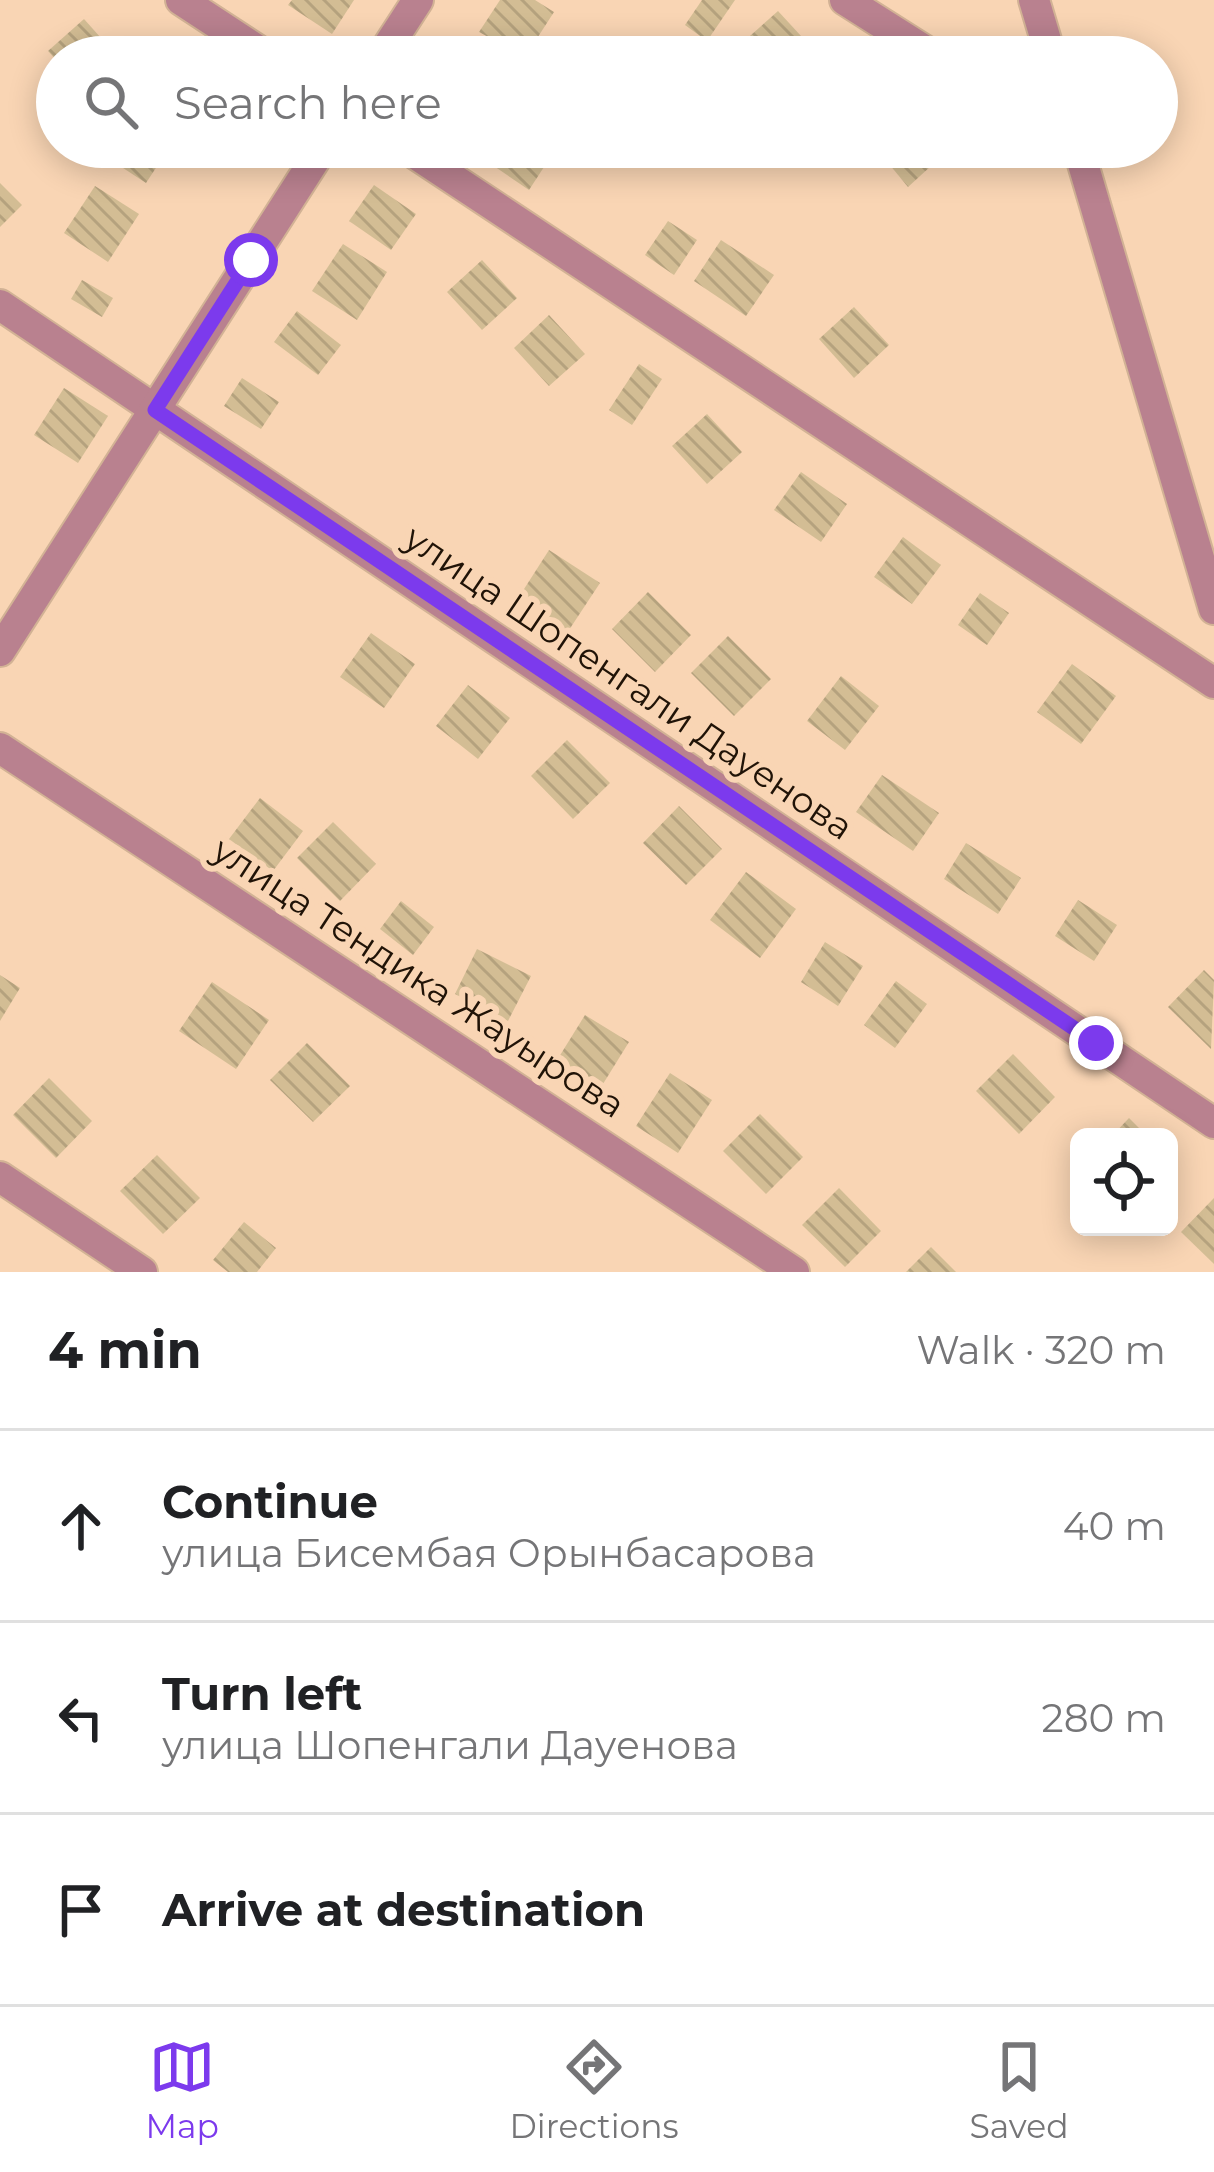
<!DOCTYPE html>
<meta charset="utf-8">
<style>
:root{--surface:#fff;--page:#f6f6f6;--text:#202124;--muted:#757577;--line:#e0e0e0;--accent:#7c3aed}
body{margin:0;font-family:Montserrat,sans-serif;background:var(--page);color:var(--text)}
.controls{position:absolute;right:36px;bottom:36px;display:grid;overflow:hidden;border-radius:18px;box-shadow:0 6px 30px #0003}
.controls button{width:108px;height:108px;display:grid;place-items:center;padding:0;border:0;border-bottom:3px solid var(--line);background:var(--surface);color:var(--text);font:60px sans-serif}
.stop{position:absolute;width:36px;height:36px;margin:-27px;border:9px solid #7c3aed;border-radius:50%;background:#fff}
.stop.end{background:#7c3aed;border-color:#fff;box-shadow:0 3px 12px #0008}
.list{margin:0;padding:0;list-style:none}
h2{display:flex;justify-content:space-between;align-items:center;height:156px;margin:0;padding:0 48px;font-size:51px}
h2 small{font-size:39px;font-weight:400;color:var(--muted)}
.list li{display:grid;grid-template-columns:78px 1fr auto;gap:36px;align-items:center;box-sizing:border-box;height:192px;padding:0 48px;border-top:3px solid var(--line)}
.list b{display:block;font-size:45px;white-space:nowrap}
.list p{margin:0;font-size:39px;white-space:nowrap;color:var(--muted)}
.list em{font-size:39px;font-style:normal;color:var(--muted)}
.icon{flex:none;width:66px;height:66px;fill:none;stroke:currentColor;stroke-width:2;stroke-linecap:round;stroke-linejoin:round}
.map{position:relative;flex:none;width:1214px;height:1272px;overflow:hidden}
.search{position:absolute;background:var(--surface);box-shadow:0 6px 30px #0003;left:36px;right:36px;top:36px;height:132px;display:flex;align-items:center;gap:30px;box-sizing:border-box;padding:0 42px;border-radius:66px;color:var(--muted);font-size:45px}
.sheet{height:732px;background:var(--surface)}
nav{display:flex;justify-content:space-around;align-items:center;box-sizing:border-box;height:168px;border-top:3px solid var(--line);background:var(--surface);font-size:33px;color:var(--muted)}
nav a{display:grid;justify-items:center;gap:6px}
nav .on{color:var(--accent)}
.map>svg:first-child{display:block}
.building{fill:url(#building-back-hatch)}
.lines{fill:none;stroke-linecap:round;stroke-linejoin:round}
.minor-casing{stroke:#d2b295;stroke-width:34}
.minor{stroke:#b9818f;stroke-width:30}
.route{stroke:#7c3aed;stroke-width:15}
.labels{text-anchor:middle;stroke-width:12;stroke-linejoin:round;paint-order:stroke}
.street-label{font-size:36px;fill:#201307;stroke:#f9d5b4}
</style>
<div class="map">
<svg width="1214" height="1272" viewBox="0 0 1214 1272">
<defs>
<pattern id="building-back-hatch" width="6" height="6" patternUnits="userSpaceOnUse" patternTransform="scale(3)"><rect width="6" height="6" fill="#d3bd94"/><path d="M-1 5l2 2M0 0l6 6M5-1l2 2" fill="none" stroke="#b5a27e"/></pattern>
</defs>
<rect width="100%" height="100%" fill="#f9d5b4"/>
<g class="building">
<polygon points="292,0 354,0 332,34 288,5"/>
<polygon points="500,0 535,0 554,12 525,57 479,32"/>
<polygon points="702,0 735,0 707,41 685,25"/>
<polygon points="778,11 813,49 804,57 755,57 742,43"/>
<polygon points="84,19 118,57 57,61 48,51"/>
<polygon points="91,147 162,147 167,151 146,183"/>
<polygon points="494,147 516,147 544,167 529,190 485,160"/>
<polygon points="606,147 638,147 627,162"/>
<polygon points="875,147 935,147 943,155 908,187"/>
<polygon points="0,183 22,205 0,227"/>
<polygon points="374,185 416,214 391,250 349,221"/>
<polygon points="95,186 139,214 108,262 64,233"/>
<polygon points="668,221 697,240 674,275 645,255"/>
<polygon points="721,240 774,275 746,316 694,281"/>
<polygon points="343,244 387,272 357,320 312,291"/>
<polygon points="482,260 517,298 482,330 447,292"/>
<polygon points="82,280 113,298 102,317 71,299"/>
<polygon points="854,307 889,345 854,378 819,339"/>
<polygon points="297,311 341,345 318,375 274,342"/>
<polygon points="549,315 585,354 549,386 514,348"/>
<polygon points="639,364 662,379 632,425 609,410"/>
<polygon points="242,378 279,402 261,429 224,406"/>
<polygon points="64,388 108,416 78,463 34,435"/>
<polygon points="707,414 742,452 707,484 672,446"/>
<polygon points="801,472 847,504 821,542 774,510"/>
<polygon points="903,537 941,565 912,604 874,577"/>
<polygon points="549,550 600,583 567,633 517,600"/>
<polygon points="648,592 691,635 655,672 612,629"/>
<polygon points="980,593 1009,613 987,645 958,625"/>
<polygon points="371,633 415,664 384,708 340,677"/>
<polygon points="728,636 771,679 734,716 691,673"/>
<polygon points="1072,664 1116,696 1081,744 1037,712"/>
<polygon points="841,676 879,706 845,750 807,721"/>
<polygon points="468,685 510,718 478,759 436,726"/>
<polygon points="567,740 610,783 573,819 531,776"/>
<polygon points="882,775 939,813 913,851 856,812"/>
<polygon points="260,798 303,831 273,871 229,839"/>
<polygon points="679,806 722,849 686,885 643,843"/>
<polygon points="333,822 376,864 340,901 297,858"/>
<polygon points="966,843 1021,878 998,914 944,879"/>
<polygon points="746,872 796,909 760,958 710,920"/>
<polygon points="1078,900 1117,925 1094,961 1055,936"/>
<polygon points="401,901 434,927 413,955 380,929"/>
<polygon points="825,942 863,966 838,1006 801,982"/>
<polygon points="477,949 531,976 508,1021 455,994"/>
<polygon points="1204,970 1214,980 1211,1049 1168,1007"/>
<polygon points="0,975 20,988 0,1021"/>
<polygon points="896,981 927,1004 895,1048 864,1025"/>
<polygon points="212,982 269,1020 236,1069 179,1031"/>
<polygon points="585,1015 629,1042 598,1092 554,1065"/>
<polygon points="307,1043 350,1086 313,1122 270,1080"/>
<polygon points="1013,1054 1055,1097 1019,1134 976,1091"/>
<polygon points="670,1073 712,1100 678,1153 636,1126"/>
<polygon points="49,1078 92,1121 56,1158 13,1115"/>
<polygon points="760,1114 803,1157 766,1194 723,1151"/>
<polygon points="1129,1118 1148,1137 1111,1137"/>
<polygon points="157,1155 200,1198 163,1234 120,1191"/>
<polygon points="839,1188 881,1231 845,1267 802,1225"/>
<polygon points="1214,1198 1214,1264 1181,1232"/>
<polygon points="244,1222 276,1248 257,1272 228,1272 213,1260"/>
<polygon points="931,1247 956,1272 906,1272"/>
</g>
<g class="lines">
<g class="minor-casing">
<g id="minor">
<polyline points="181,0 268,57"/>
<polyline points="845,0 935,57"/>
<polyline points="1034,0 1051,57"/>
<polyline points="381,57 418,0"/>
<polyline points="405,147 1214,683"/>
<polyline points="1078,147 1214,609"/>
<polyline points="0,305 1214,1123"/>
<polyline points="0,651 323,147"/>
<polyline points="0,748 794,1272"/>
<polyline points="0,1177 142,1272"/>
</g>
</g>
<use href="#minor" class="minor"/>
</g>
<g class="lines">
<polyline class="route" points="251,260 155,410 1096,1043"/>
</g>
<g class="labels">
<g class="street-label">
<text transform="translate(629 682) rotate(34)" y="13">улица Шопенгали Дауенова</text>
<text transform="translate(419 977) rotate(33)" y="13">улица Тендика Жауырова</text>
</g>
</g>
</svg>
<div class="controls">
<button><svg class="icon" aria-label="locate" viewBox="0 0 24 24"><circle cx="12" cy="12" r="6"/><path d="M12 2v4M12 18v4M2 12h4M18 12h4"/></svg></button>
</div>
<div class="stop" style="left:251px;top:260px"></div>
<div class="stop end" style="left:1096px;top:1043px"></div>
<div class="search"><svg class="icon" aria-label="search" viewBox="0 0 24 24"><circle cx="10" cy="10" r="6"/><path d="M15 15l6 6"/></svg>Search here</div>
</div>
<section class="sheet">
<h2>4 min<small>Walk · 320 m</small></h2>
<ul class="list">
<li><svg class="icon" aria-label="ahead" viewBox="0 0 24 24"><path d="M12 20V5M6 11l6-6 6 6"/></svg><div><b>Continue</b><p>улица Бисембая Орынбасарова</p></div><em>40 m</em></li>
<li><svg class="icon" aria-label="left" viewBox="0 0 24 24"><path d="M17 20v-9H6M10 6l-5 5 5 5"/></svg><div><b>Turn left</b><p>улица Шопенгали Дауенова</p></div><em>280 m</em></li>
<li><svg class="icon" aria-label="arrive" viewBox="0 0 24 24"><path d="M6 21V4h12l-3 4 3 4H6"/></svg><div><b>Arrive at destination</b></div></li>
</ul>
</section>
<nav>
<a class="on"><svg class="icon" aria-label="map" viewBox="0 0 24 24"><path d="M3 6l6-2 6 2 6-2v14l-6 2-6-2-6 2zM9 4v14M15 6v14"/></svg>Map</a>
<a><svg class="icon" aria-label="directions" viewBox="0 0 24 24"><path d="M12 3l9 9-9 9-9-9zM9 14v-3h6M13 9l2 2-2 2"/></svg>Directions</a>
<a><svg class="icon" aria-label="saved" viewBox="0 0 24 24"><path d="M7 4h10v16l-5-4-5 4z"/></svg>Saved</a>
</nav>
